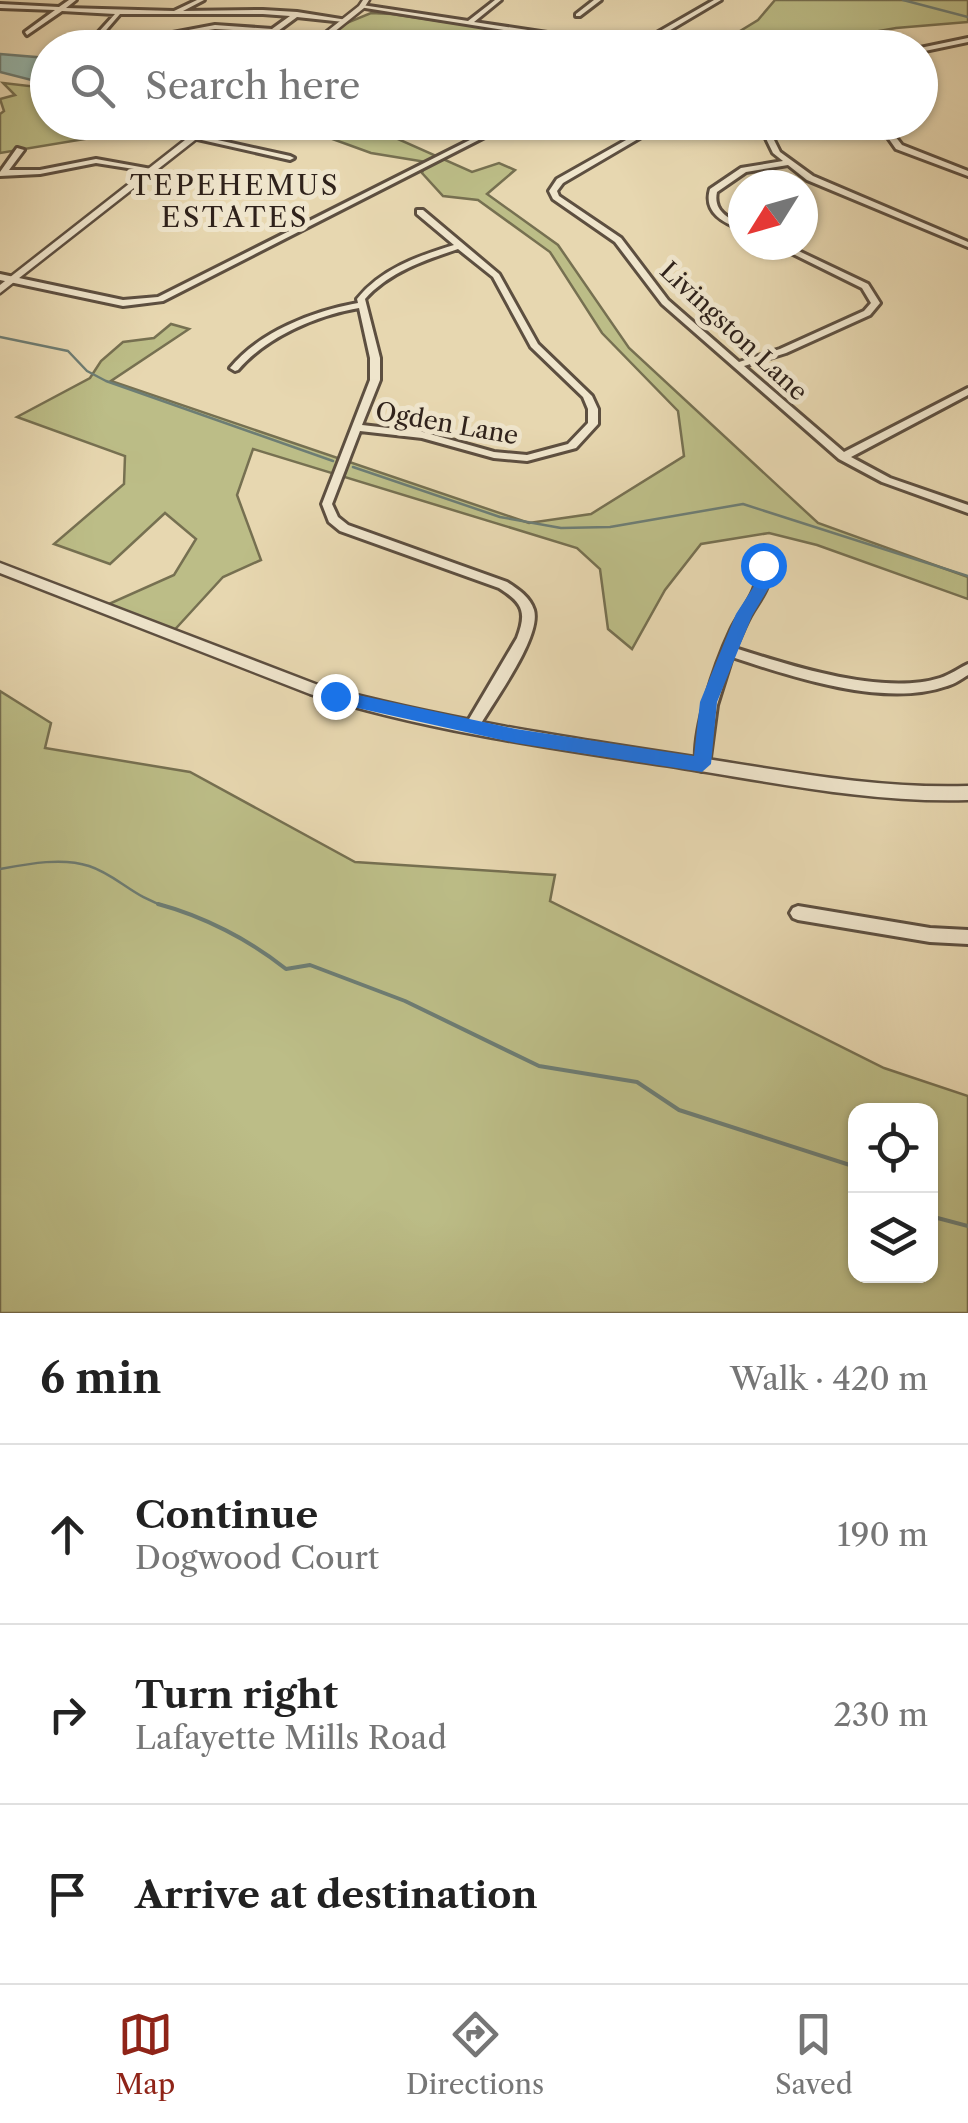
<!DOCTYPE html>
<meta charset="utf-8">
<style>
:root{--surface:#fff;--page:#f2f2f2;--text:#222;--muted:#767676;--line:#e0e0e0;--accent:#8f2418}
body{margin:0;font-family:"Libre Caslon Text",serif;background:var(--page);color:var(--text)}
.controls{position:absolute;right:30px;bottom:30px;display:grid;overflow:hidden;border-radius:20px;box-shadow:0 2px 8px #0004}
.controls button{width:90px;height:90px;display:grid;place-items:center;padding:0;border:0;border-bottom:2px solid var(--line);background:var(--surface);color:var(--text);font:50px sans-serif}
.compass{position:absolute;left:728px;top:170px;width:90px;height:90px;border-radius:50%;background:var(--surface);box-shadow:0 2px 8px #0004;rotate:233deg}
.stop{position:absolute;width:30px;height:30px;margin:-22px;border:8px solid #1a73e8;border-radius:50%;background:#fff}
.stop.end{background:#1a73e8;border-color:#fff;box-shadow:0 2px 10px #0008}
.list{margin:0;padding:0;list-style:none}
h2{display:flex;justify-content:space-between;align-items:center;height:130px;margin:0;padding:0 40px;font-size:42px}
h2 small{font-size:32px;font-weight:400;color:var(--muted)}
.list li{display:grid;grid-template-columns:65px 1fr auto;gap:30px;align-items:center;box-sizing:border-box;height:180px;padding:0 40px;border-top:2px solid var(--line)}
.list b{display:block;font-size:38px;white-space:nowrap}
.list p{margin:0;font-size:32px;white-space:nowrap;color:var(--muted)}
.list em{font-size:32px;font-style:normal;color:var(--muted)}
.icon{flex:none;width:55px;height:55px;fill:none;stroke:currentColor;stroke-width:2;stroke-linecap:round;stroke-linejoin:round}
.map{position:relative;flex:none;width:968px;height:1313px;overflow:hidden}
.search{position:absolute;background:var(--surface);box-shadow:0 2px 8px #0004;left:30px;right:30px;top:30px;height:110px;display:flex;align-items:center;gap:25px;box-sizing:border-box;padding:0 35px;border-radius:55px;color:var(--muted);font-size:38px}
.sheet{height:670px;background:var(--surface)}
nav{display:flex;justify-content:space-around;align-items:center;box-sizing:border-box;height:140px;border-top:2px solid var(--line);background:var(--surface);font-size:28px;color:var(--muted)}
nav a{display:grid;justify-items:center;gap:5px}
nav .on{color:var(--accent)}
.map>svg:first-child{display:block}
.green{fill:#bcbd87;stroke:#767051;stroke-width:2.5;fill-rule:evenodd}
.water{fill:#97b9af;stroke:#6d7d74;stroke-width:2.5}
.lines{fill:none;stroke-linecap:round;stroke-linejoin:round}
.stream-far1{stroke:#6d7d74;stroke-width:2.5}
.stream{stroke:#6d7d74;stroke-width:4}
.minor-casing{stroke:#5d4f40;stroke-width:6}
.tertiary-casing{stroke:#5d4f40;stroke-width:5}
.minor{fill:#efe5cc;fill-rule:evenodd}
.tertiary{fill:#efe5cc;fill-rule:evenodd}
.route{fill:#1a73e8}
.labels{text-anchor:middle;stroke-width:10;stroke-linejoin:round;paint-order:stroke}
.far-street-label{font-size:25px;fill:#2f221b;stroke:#efe5cc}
.far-neighbourhood-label{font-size:28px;letter-spacing:2.5px;fill:#2f221b;stroke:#efe5cc}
</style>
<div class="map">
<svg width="968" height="1313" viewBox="0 0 968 1313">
<rect width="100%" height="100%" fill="#e7d7b0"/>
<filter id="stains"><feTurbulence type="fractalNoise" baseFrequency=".002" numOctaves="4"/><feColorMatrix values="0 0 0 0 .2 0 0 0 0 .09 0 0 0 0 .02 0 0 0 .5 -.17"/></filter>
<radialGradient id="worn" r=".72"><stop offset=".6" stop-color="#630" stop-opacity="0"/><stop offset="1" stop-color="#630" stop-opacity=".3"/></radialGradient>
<g class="green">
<polygon points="775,0 968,0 968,22 896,28 790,47 714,47 758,20"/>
<polygon points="371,13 392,14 616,47 313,48 344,24"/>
<polygon points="3,83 47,88 48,122 189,123 169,132 151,128 0,153 0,114 4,111 0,99 15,95"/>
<polygon points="242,123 362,123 472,172 499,163 515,170 487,194 558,245 629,348 818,523 968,577 968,599 817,545 769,533 701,544 665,590 632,649 608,629 600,569 577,548 253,449 237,495 261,560 223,577 168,637 102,607 174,575 196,539 165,513 110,564 54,544 124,484 125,456 17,417 90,378 101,361 123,342 154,338 171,324 189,329 111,381 529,523 591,514 684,456 678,411 602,333 550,252 478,200 443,196 422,173 426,162 371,153 327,137"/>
<path d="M0,691L51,723L45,748L190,772L355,862L555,875L550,901L884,1068L968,1096V1313H0ZM856,1110H930V1276H856Z"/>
</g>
<polygon class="water" points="0,54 47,58 47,84 0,72"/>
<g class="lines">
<g class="stream-far1">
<polyline points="903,0 968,17"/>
<polyline points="0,337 68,351 87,371 106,381 333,461"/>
<polyline points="353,467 500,517 561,528 610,527 743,504 968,576"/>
<path d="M0,869C27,864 62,857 89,866C117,875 134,898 168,907"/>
</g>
<g class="stream">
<path d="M158,904C203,916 250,940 286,969L310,965L405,1001L539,1066L637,1082L679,1110L856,1167"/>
<polyline points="930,1216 968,1226"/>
</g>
<g class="minor-casing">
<g id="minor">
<polygon points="69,0 76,0 66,8 174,11 197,0 204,0 183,11 263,10 297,12 347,20 344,22 297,17 255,48 247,48 268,32 215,29 165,37 162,35 215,25 272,29 290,16 263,14 120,14 101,36 101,48 95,48 95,36 115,14 62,11 27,35 25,32 55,10 0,8 0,4 59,7"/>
<polygon points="495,0 501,0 474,22 634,46 714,0 721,0 640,48 618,48 359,7 362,5 468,21"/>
<polygon points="594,0 601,0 580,16 576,16 576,14"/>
<polygon points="968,38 968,42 920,52 920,48"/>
<polygon points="429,122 439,122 476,137 505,122 514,122 163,301 123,306 0,280 0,274 123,300 158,297 470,140"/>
<polygon points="658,122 667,122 563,183 557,191 559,196 621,238 668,300 739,362 780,349 864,311 871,303 862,288 775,245 786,245 868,284 880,303 870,315 786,353 744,366 844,452 968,388 968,395 851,457 890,478 968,505 968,513 882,482 839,459 662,304 615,242 553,199 549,191 557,179"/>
<path d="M758,122H765L780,152L813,176L968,242V247L807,180L788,165L746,172L717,192C713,211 728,218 743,225V230C724,223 703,213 710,189L741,168L783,161L773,153Z"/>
<polygon points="877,122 884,122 902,145 968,171 968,176 896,149"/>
<polygon points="195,135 290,156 294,158 290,160 193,138 191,137"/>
<polygon points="17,148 24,150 9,170 40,170 96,159 157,170 153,172 96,163 40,174 0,176 0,172"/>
<path d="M417,210H423L499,274L538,344L592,396L598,409V424L576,448L527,461L494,458L422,438L360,431L332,504L338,517L348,525L507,582C518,589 530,597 534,610C542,637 491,705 477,730H467L465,726L517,638C527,612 523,603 499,588L340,531L329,522L322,504L370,380V358L359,308C317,315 266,337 238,370L235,371L230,368C259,332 313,311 358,303L357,299C381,269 418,256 454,245L417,214ZM458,249L493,277L531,347L583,397L588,409V423L568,444L527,455L494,452L423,432L362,425L380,380V358L365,299C389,272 425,260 458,249Z"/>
<path d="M763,561L769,565C772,584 763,595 753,611C746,622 741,636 735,648C791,666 883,696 940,678C950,675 959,668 968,664V675C961,679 955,684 947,686C885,708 792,677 732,657L717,705L709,765L707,769L702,771L697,769C690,735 716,662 731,630C741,609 761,590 757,565Z"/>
<polygon points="798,906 930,928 968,930 968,944 930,942 798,920 793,918 790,913 793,908"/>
</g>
</g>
<g class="tertiary-casing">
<g id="tertiary">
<polygon points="363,0 369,0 364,8 314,48 306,48 359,6"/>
<polygon points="208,122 218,122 0,293 0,285"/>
<path d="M0,563L318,685C442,719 568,738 694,757C786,771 875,789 968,786V800C871,803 777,783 682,768C557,749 430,732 310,694L0,573Z"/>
</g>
</g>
<use href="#minor" class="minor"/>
<use href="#tertiary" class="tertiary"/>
</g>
<polygon class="route" points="763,560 771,565 771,584 752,616 717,702 711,764 702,772 516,743 335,703 327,696 335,690 516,729 694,756 700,702 736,614 756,583 756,565"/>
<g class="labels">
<g class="far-street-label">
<text transform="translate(734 331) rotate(43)" y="9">Livingston Lane</text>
<text transform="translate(447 423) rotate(10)" y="9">Ogden Lane</text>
</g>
<g class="far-neighbourhood-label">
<text x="235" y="195">TEPEHEMUS<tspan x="235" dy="32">ESTATES</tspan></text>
</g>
</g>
<rect width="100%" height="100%" filter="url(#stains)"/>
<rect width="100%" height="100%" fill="url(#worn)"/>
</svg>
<div class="controls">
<button><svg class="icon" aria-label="locate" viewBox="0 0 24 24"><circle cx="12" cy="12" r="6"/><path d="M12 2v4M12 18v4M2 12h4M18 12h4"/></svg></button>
<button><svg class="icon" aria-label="layers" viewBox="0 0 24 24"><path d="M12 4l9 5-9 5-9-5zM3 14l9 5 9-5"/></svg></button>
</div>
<svg class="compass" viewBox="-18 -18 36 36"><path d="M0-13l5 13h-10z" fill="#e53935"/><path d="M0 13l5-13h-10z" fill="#767676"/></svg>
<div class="stop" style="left:763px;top:565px"></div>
<div class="stop end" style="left:335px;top:696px"></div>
<div class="search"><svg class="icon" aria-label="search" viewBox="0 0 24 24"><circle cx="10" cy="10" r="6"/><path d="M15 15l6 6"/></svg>Search here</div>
</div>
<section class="sheet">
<h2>6 min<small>Walk · 420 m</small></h2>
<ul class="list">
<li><svg class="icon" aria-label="ahead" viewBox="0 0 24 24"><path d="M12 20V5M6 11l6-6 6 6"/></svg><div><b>Continue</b><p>Dogwood Court</p></div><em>190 m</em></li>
<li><svg class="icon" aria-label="right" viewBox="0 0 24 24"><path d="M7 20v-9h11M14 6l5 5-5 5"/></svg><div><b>Turn right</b><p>Lafayette Mills Road</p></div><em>230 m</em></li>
<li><svg class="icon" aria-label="arrive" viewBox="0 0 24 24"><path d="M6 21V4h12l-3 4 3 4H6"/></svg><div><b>Arrive at destination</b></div></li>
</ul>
</section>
<nav>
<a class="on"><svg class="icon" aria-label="map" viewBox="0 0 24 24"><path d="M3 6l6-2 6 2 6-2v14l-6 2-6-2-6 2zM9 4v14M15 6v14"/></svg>Map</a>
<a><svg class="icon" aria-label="directions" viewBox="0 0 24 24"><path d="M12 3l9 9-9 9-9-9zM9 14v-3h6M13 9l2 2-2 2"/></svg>Directions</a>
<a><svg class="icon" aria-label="saved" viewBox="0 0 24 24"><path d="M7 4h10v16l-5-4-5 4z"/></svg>Saved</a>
</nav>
